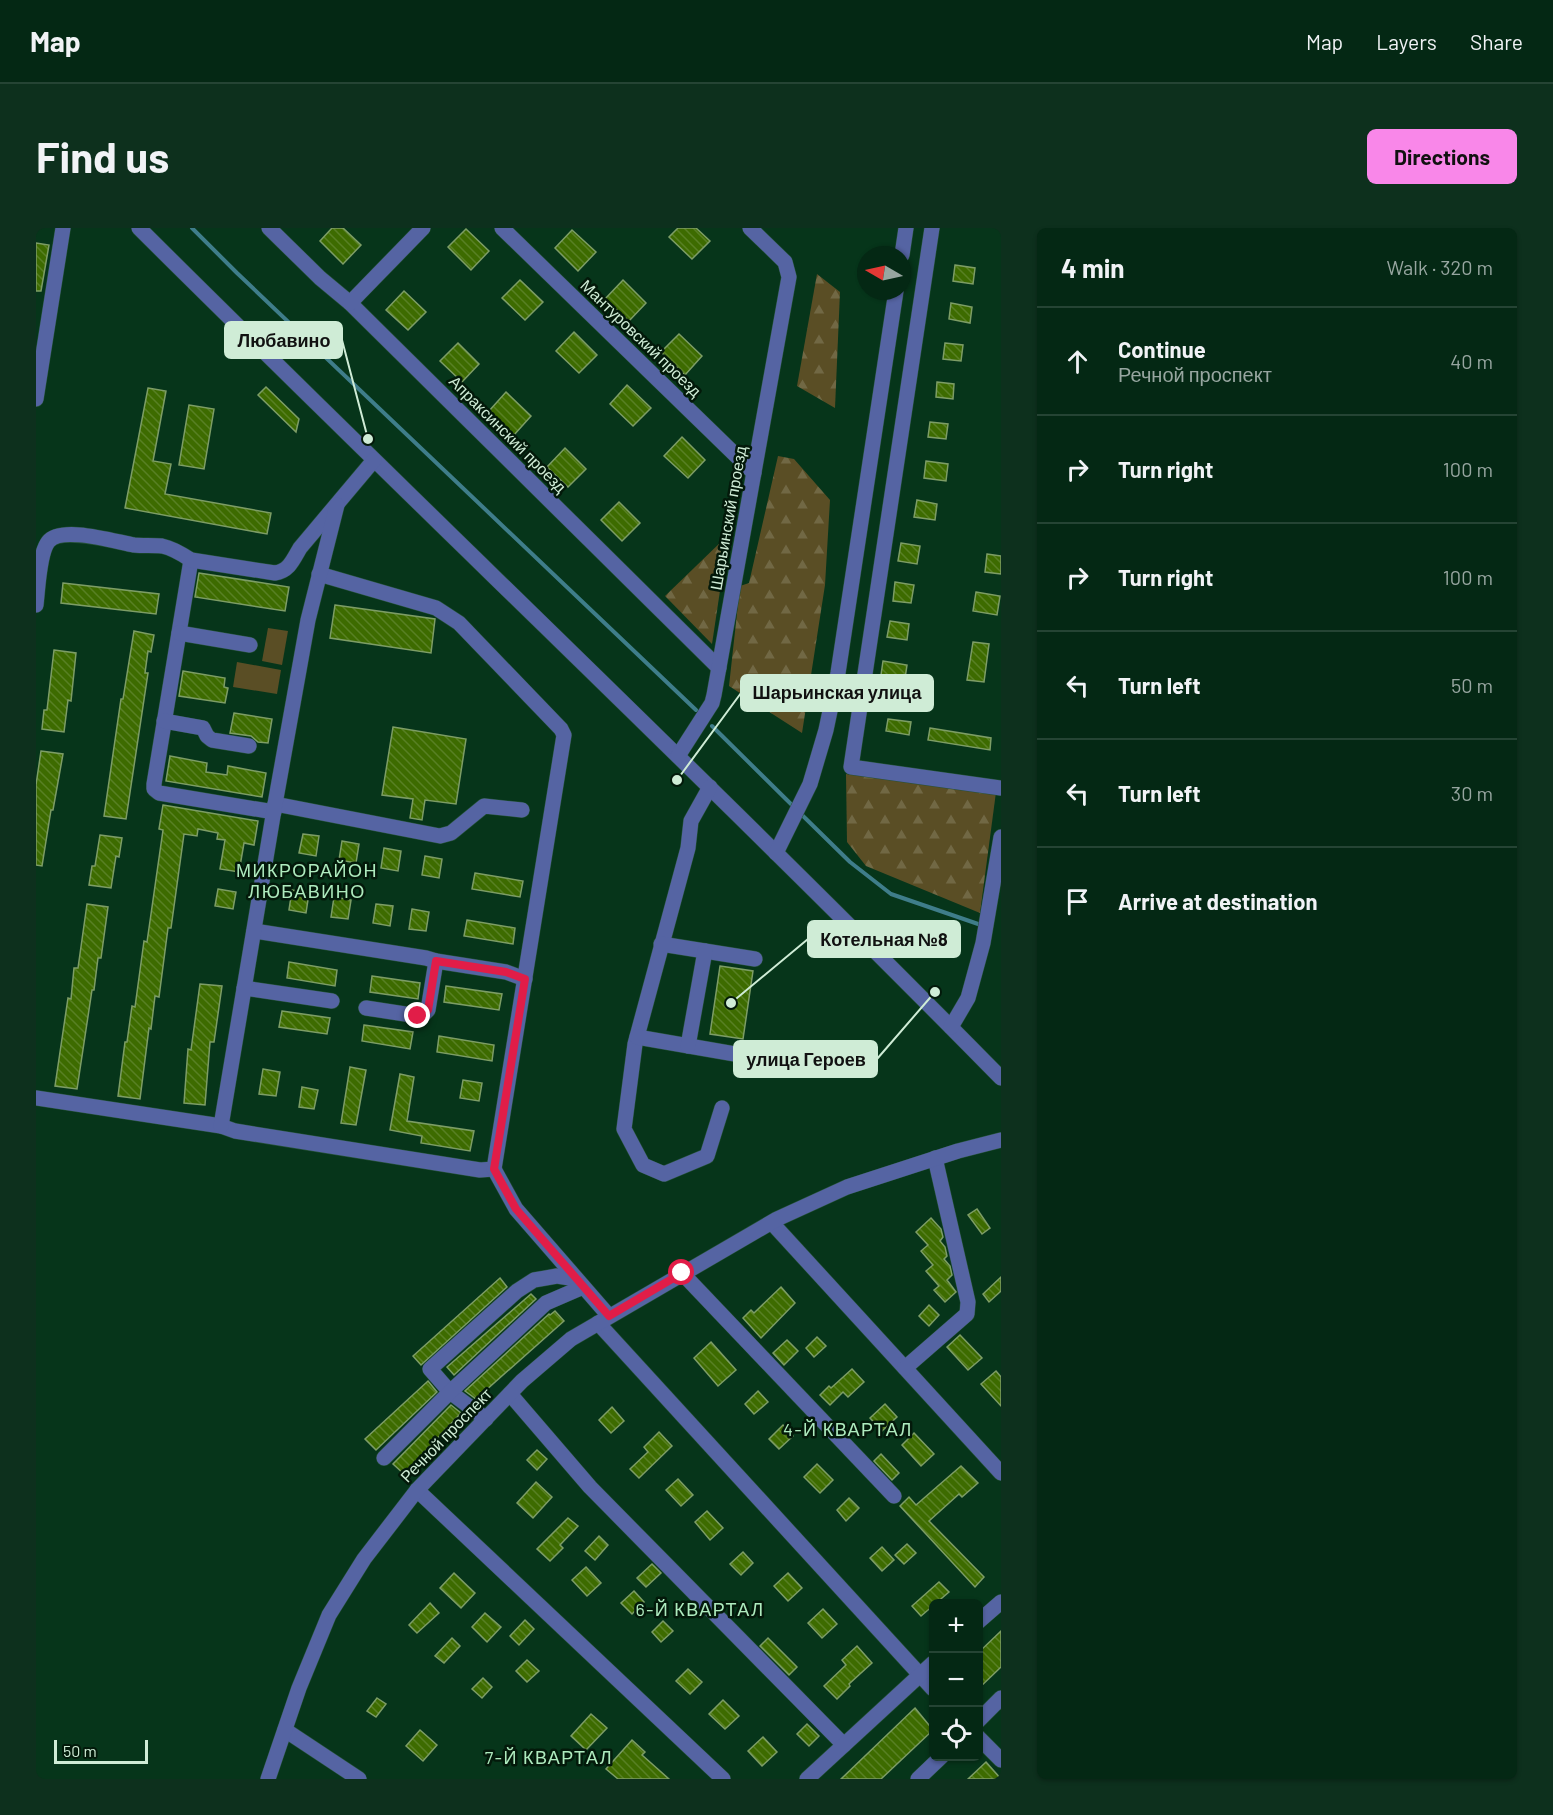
<!DOCTYPE html>
<meta charset="utf-8">
<style>
:root{--surface:#042814;--page:#0d301d;--text:#f1f3f6;--muted:#97a6a0;--line:#254434;--accent:#f987e9}
body{margin:0;font-family:Barlow,sans-serif;background:var(--page);color:var(--text)}
.controls{position:absolute;right:18px;bottom:18px;display:grid;overflow:hidden;border-radius:9px;box-shadow:0 2px 4px #0004}
.controls button{width:54px;height:54px;display:grid;place-items:center;padding:0;border:0;border-bottom:2px solid var(--line);background:var(--surface);color:var(--text);font:30px sans-serif}
.compass{position:absolute;left:821px;top:18px;width:54px;height:54px;border-radius:50%;background:var(--surface);box-shadow:0 2px 4px #0004;rotate:279deg}
.scale{position:absolute;left:18px;bottom:15px;width:94px;box-sizing:border-box;padding-left:6px;border:3px solid #cfecd6;border-top:0;font-size:16px;line-height:21px;white-space:nowrap;color:#cfecd6;-webkit-text-stroke:4px #03190a;paint-order:stroke}
.stop{position:absolute;width:18px;height:18px;margin:-14px;border:4px solid #e11d48;border-radius:50%;background:#fff}
.stop.end{background:#e11d48;border-color:#fff;box-shadow:0 2px 6px #0008}
.list{margin:0;padding:0;list-style:none}
h2{display:flex;justify-content:space-between;align-items:center;height:78px;margin:0;padding:0 24px;font-size:26px}
h2 small{font-size:20px;font-weight:400;color:var(--muted)}
.list li{display:grid;grid-template-columns:39px 1fr auto;gap:18px;align-items:center;box-sizing:border-box;height:108px;padding:0 24px;border-top:2px solid var(--line)}
.list b{display:block;font-size:22px;white-space:nowrap}
.list p{margin:0;font-size:20px;white-space:nowrap;color:var(--muted)}
.list em{font-size:20px;font-style:normal;color:var(--muted)}
.icon{flex:none;width:33px;height:33px;fill:none;stroke:currentColor;stroke-width:2;stroke-linecap:round;stroke-linejoin:round}
.map{position:relative;flex:none;width:965px;height:1551px;overflow:hidden;border-radius:9px}
header{display:flex;align-items:center;gap:36px;box-sizing:border-box;height:84px;padding:0 30px;background:var(--surface);border-bottom:2px solid var(--line)}
header strong{font-size:28px}
nav{display:flex;gap:33px;margin-inline-start:auto;font-size:21px}
.intro{display:flex;align-items:center;justify-content:space-between;box-sizing:border-box;height:144px;padding:0 36px}
h1{margin:0;font-size:42px}
.button{padding:15px 27px;border-radius:9px;background:var(--accent);color:#111;font-size:21px;font-weight:700}
main{display:flex;gap:36px;padding:0 36px}
aside{flex:1;background:var(--surface);border-radius:9px;box-shadow:0 2px 4px #0004}
.map>svg:first-child{display:block}
.green{fill:#5a4e25}
.forest{fill:url(#forest-firs)}
.lines{fill:none;stroke-linecap:round;stroke-linejoin:round}
.stream{stroke:#3f7d8a;stroke-width:4}
.building{fill:url(#building-back-hatch);stroke:#7d9d66;stroke-width:1.5}
.minor-casing{stroke:#265238;stroke-width:16}
.minor{stroke:#5564a3;stroke-width:15}
.route{stroke:#e11d48;stroke-width:8}
.labels{text-anchor:middle;stroke-width:5;stroke-linejoin:round;paint-order:stroke}
.street-label{font-size:16px;fill:#cfecd6;stroke:#03190a}
.neighbourhood-label{font-size:18px;letter-spacing:1.5px;fill:#aeebbe;stroke:#03190a}
.leader{fill:none;stroke:#cfecd6;stroke-width:2}
.callout-dot{fill:#cfecd6;stroke:#03190a;stroke-width:2}
.callout{fill:#cfecd6;stroke:#cfecd6;stroke-width:2}
.callout-label{font-size:18px;text-anchor:middle;font-weight:bold;fill:#111}
</style>
<header>
<strong>Map</strong>
<nav><a>Map</a><a>Layers</a><a>Share</a></nav>
</header>
<div class="intro"><h1>Find us</h1><a class="button">Directions</a></div>
<main>
<div class="map">
<svg width="965" height="1551" viewBox="0 0 965 1551">
<defs>
<pattern id="forest-firs" width="22" height="20" patternUnits="userSpaceOnUse" patternTransform="scale(1.5)"><rect width="22" height="20" fill="#5a4e25"/><path d="M5 1l3.5 6h-7zM16 11l3.5 6h-7z" fill="#716844"/></pattern>
<pattern id="building-back-hatch" width="6" height="6" patternUnits="userSpaceOnUse" patternTransform="scale(1.5)"><rect width="6" height="6" fill="#3d6b00"/><path d="M-1 5l2 2M0 0l6 6M5-1l2 2" fill="none" stroke="#588024"/></pattern>
</defs>
<rect width="100%" height="100%" fill="#06351a"/>
<g class="green">
<polygon points="232,400 252,403 246,437 226,433"/>
<polygon points="201,434 245,442 241,466 197,459"/>
</g>
<g class="forest">
<polygon points="781,46 804,64 799,180 761,158"/>
<polygon points="742,228 758,231 794,272 789,357 766,505 693,458 704,358 713,355"/>
<polygon points="688,311 691,316 676,416 629,368"/>
<polygon points="810,546 960,564 944,685 830,638 811,614"/>
</g>
<g class="lines">
<g class="stream">
<polyline points="156,0 201,45 660,482"/>
<polyline points="676,498 759,580"/>
<polyline points="764,585 814,634 855,666 945,697"/>
</g>
</g>
<g class="building">
<polygon points="296,0 307,0 325,17 307,36 284,13"/>
<polygon points="642,0 660,0 674,13 656,31 633,9"/>
<polygon points="430,1 453,23 435,42 412,19"/>
<polygon points="536,2 560,24 542,43 519,20"/>
<polygon points="0,15 13,17 5,63 0,63"/>
<polygon points="919,37 939,40 937,56 917,53"/>
<polygon points="484,52 507,74 489,92 466,70"/>
<polygon points="587,52 610,75 593,93 569,71"/>
<polygon points="368,63 390,84 372,102 350,82"/>
<polygon points="915,75 936,79 934,95 913,91"/>
<polygon points="538,104 561,127 543,145 520,123"/>
<polygon points="643,106 666,128 649,147 625,124"/>
<polygon points="422,115 443,136 426,154 404,133"/>
<polygon points="909,115 927,117 925,133 907,131"/>
<polygon points="901,154 918,156 917,171 900,169"/>
<polygon points="591,157 615,180 597,198 574,176"/>
<polygon points="230,159 263,191 260,204 222,167"/>
<polygon points="112,160 130,163 117,233 135,236 129,266 235,285 231,306 89,280"/>
<polygon points="470,164 495,188 478,207 453,183"/>
<polygon points="153,177 178,181 168,241 143,237"/>
<polygon points="894,194 912,196 910,211 892,209"/>
<polygon points="646,209 669,232 652,250 628,228"/>
<polygon points="529,220 550,241 532,259 511,239"/>
<polygon points="890,233 912,236 910,253 888,250"/>
<polygon points="881,272 901,276 899,292 878,289"/>
<polygon points="583,274 604,295 586,313 565,292"/>
<polygon points="865,315 884,318 881,336 862,333"/>
<polygon points="951,326 965,328 965,346 949,344"/>
<polygon points="163,345 253,359 249,383 159,369"/>
<polygon points="859,354 878,357 875,375 857,373"/>
<polygon points="27,355 123,366 120,386 25,375"/>
<polygon points="940,364 964,368 961,387 937,383"/>
<polygon points="299,377 399,391 395,425 294,410"/>
<polygon points="854,393 873,396 871,412 851,409"/>
<polygon points="98,403 118,407 115,424 112,423 109,445 112,445 90,591 68,588 85,471 87,471"/>
<polygon points="937,414 953,416 948,454 931,452"/>
<polygon points="18,422 40,425 35,473 32,472 28,504 6,501 8,482 11,482"/>
<polygon points="847,433 871,437 868,457 844,454"/>
<polygon points="147,443 189,450 188,459 192,460 189,475 143,468"/>
<polygon points="198,485 236,491 232,515 222,514 215,508 194,505"/>
<polygon points="852,491 875,494 873,507 850,503"/>
<polygon points="357,499 430,511 420,576 389,572 386,592 374,590 377,571 346,567"/>
<polygon points="894,500 955,510 954,522 892,512"/>
<polygon points="5,523 27,526 17,582 15,582 6,638 0,637 0,557"/>
<polygon points="134,528 171,535 170,544 191,547 192,538 230,545 226,569 130,553"/>
<polygon points="127,577 222,593 218,617 208,615 203,644 184,641 189,612 181,611 182,605 162,601 161,608 148,606 135,700 132,700 123,769 119,768 115,801 113,800 104,871 82,868 89,814 91,814 96,778 99,779 108,713 111,714 127,602 123,601"/>
<polygon points="267,606 283,608 280,628 263,625"/>
<polygon points="64,607 86,610 83,629 80,628 75,660 53,657 56,638 59,638"/>
<polygon points="306,613 323,616 320,635 303,632"/>
<polygon points="348,620 365,623 362,643 345,640"/>
<polygon points="389,628 406,631 403,650 386,647"/>
<polygon points="439,645 487,653 484,669 436,661"/>
<polygon points="182,661 200,664 197,681 179,678"/>
<polygon points="256,662 273,665 270,685 253,682"/>
<polygon points="298,669 315,672 312,691 295,689"/>
<polygon points="51,676 72,679 65,730 62,730 58,762 56,762 41,861 19,858 32,770 35,771 38,740 42,740"/>
<polygon points="340,676 357,678 354,698 337,695"/>
<polygon points="376,681 393,684 390,703 373,701"/>
<polygon points="431,692 479,700 477,716 428,708"/>
<polygon points="253,734 301,742 299,758 251,750"/>
<polygon points="684,738 717,743 707,811 674,806"/>
<polygon points="336,748 384,755 382,771 334,764"/>
<polygon points="164,756 186,758 178,814 174,814 169,877 148,875 152,821 155,822"/>
<polygon points="410,758 466,766 463,782 408,774"/>
<polygon points="246,783 294,790 291,806 243,799"/>
<polygon points="328,797 377,804 374,821 326,813"/>
<polygon points="403,808 458,817 456,833 401,824"/>
<polygon points="314,839 330,842 320,897 305,895"/>
<polygon points="227,841 244,844 240,868 223,866"/>
<polygon points="364,846 378,849 371,893 438,903 434,923 385,915 386,908 354,902"/>
<polygon points="427,852 446,855 443,873 424,870"/>
<polygon points="266,859 282,862 278,881 263,879"/>
<polygon points="941,981 954,1000 946,1006 932,987"/>
<polygon points="895,990 905,1001 907,1009 904,1013 909,1019 911,1028 908,1031 914,1038 916,1047 911,1052 920,1064 909,1074 898,1062 903,1058 890,1043 897,1037 885,1023 892,1017 880,1004"/>
<polygon points="965,1049 965,1063 953,1074 947,1066"/>
<polygon points="464,1050 471,1059 385,1137 377,1128"/>
<polygon points="745,1059 759,1075 725,1110 707,1090 715,1082 718,1085"/>
<polygon points="495,1066 500,1071 418,1147 411,1139"/>
<polygon points="893,1077 903,1087 893,1098 883,1088"/>
<polygon points="519,1083 528,1093 440,1171 429,1163 513,1086 514,1087"/>
<polygon points="924,1107 946,1130 932,1142 911,1119"/>
<polygon points="781,1109 790,1118 778,1129 770,1120"/>
<polygon points="751,1112 762,1123 748,1137 737,1125"/>
<polygon points="675,1114 700,1142 682,1158 658,1130"/>
<polygon points="816,1141 828,1154 812,1169 807,1164 794,1177 784,1167 793,1158 795,1160"/>
<polygon points="960,1143 965,1149 965,1178 945,1156"/>
<polygon points="392,1153 401,1164 340,1222 329,1211"/>
<polygon points="722,1163 732,1174 718,1186 709,1176"/>
<polygon points="849,1176 861,1189 846,1203 834,1190"/>
<polygon points="415,1177 425,1185 368,1246 357,1236"/>
<polygon points="576,1179 588,1193 575,1205 563,1192"/>
<polygon points="747,1197 757,1208 743,1221 733,1211"/>
<polygon points="623,1204 636,1218 603,1250 594,1241 612,1224 608,1219"/>
<polygon points="878,1205 898,1226 885,1238 866,1217"/>
<polygon points="501,1222 511,1231 501,1242 491,1232"/>
<polygon points="845,1226 863,1245 856,1252 838,1233"/>
<polygon points="781,1236 797,1252 784,1265 768,1249"/>
<polygon points="925,1238 942,1255 926,1269 923,1266 893,1293 948,1349 939,1359 864,1278 873,1269 880,1277"/>
<polygon points="642,1251 657,1267 645,1278 630,1262"/>
<polygon points="500,1254 516,1269 497,1290 481,1275"/>
<polygon points="813,1270 823,1280 810,1293 801,1282"/>
<polygon points="671,1283 687,1300 674,1312 659,1294"/>
<polygon points="532,1290 542,1298 524,1317 527,1320 514,1333 501,1321"/>
<polygon points="563,1308 572,1317 559,1332 549,1323"/>
<polygon points="871,1316 880,1325 868,1336 859,1327"/>
<polygon points="846,1319 858,1332 846,1343 834,1330"/>
<polygon points="707,1324 717,1335 705,1347 694,1336"/>
<polygon points="616,1336 625,1345 610,1359 601,1350"/>
<polygon points="550,1339 565,1355 551,1368 536,1352"/>
<polygon points="418,1345 439,1365 425,1380 404,1360"/>
<polygon points="752,1345 766,1360 752,1373 738,1358"/>
<polygon points="903,1354 913,1364 885,1388 876,1378"/>
<polygon points="598,1363 608,1374 596,1386 585,1375"/>
<polygon points="394,1375 403,1385 381,1405 373,1397"/>
<polygon points="787,1381 801,1396 786,1410 772,1395"/>
<polygon points="449,1385 465,1399 451,1414 436,1399"/>
<polygon points="489,1392 498,1401 483,1417 474,1408"/>
<polygon points="627,1393 637,1403 625,1414 616,1404"/>
<polygon points="965,1403 965,1439 942,1461 942,1425"/>
<polygon points="416,1410 424,1418 408,1435 399,1428"/>
<polygon points="732,1410 761,1439 753,1447 724,1418"/>
<polygon points="821,1418 836,1435 813,1456 814,1458 801,1471 788,1458 810,1437 806,1432"/>
<polygon points="491,1432 503,1443 491,1454 480,1443"/>
<polygon points="652,1441 666,1454 654,1466 640,1453"/>
<polygon points="447,1450 456,1459 446,1470 436,1461"/>
<polygon points="341,1470 350,1476 340,1489 331,1483"/>
<polygon points="687,1472 703,1488 689,1501 673,1486"/>
<polygon points="879,1480 897,1502 845,1551 805,1551"/>
<polygon points="555,1486 571,1500 550,1522 535,1508"/>
<polygon points="771,1496 783,1508 773,1518 761,1506"/>
<polygon points="384,1502 401,1517 387,1533 370,1518"/>
<polygon points="727,1509 741,1524 726,1538 712,1523"/>
<polygon points="596,1512 609,1524 606,1527 633,1551 582,1551 570,1541"/>
<polygon points="950,1534 965,1551 932,1551"/>
</g>
<g class="lines">
<g class="minor-casing">
<g id="minor">
<path d="M103,0C389,285 682,562 965,850"/>
<polyline points="233,0 284,50 314,75 683,440"/>
<polyline points="466,0 718,245"/>
<polyline points="896,0 815,539 965,560"/>
<polyline points="866,27 870,0"/>
<polyline points="314,75 387,0"/>
<polyline points="0,171 27,0"/>
<polyline points="155,332 118,556 118,561 123,565 238,584"/>
<path d="M0,377C2,361 3,326 12,314C25,297 80,314 98,317C107,318 117,317 126,318C136,320 146,326 155,332L239,345C253,343 257,332 264,320L338,232"/>
<polyline points="143,405 214,417"/>
<polyline points="128,493 167,500 171,508 176,512 213,518"/>
<polyline points="642,528 676,475 678,467 753,49 749,34 714,0"/>
<polyline points="674,559 655,593 652,620 599,816 588,901 607,937 628,946 671,928 686,880"/>
<polyline points="239,576 404,608 415,605 448,578 486,582"/>
<polyline points="740,625 774,556 790,502 802,445 860,63"/>
<polyline points="218,703 390,730 400,733 470,744 489,751"/>
<polyline points="625,716 719,731"/>
<polyline points="208,760 296,773"/>
<polyline points="330,780 382,788 388,786 392,782 400,733"/>
<polyline points="915,799 932,770 947,715 965,609"/>
<polyline points="601,809 699,826"/>
<polyline points="652,818 669,723"/>
<polyline points="0,870 185,898 199,903 444,942 458,941 528,507 525,501 423,395 400,380 283,346"/>
<polyline points="185,898 239,576 272,392 301,277"/>
<polyline points="458,941 480,981 573,1088"/>
<polyline points="736,995 965,1245"/>
<polyline points="646,1045 858,1268"/>
<polyline points="562,1095 897,1461"/>
<polyline points="869,1140 931,1086 932,1074 899,930"/>
<polyline points="474,1166 554,1259 808,1517"/>
<polyline points="450,1191 414,1164 394,1141 481,1063 498,1052 521,1048 540,1051"/>
<polyline points="348,1230 414,1164 510,1075 547,1059"/>
<polyline points="381,1262 687,1551"/>
<polyline points="942,1394 965,1374"/>
<polyline points="942,1493 965,1470"/>
<polyline points="249,1502 323,1551"/>
<polyline points="942,1509 965,1532"/>
<polyline points="232,1551 263,1460 293,1387 328,1331 381,1262 486,1153 535,1111 741,991 811,959 922,923 965,912"/>
<polyline points="771,1551 897,1435"/>
<polyline points="882,1551 906,1528"/>
</g>
</g>
<use href="#minor" class="minor"/>
</g>
<g class="lines">
<polyline class="route" points="382,788 388,786 392,782 400,733 470,744 489,751 458,941 480,981 573,1088 646,1045"/>
</g>
<g class="labels">
<g class="street-label">
<text transform="translate(605 110) rotate(44)" y="6">Мантуровский проезд</text>
<text transform="translate(472 206) rotate(45)" y="6">Апраксинский проезд</text>
<text transform="translate(692 290) rotate(-80)" y="6">Шарьинский проезд</text>
<text transform="translate(410 1207) rotate(-46)" y="6">Речной проспект</text>
</g>
<g class="neighbourhood-label">
<text x="271" y="649">МИКРОРАЙОН<tspan x="271" dy="21">ЛЮБАВИНО</tspan></text>
<text x="812" y="1208">4-Й КВАРТАЛ</text>
<text x="664" y="1388">6-Й КВАРТАЛ</text>
<text x="513" y="1536">7-Й КВАРТАЛ</text>
</g>
</g>
<path class="leader" d="M332 211L306 112M641 552L705 465M695 775L772 711M899 764L841 831"/>
<g class="callout-dot">
<circle cx="332" cy="211" r="6"/>
<circle cx="641" cy="552" r="6"/>
<circle cx="695" cy="775" r="6"/>
<circle cx="899" cy="764" r="6"/>
</g>
<g class="callout">
<rect x="189" y="94" width="117" height="36" rx="6"/>
<rect x="705" y="447" width="192" height="36" rx="6"/>
<rect x="772" y="693" width="152" height="36" rx="6"/>
<rect x="698" y="813" width="143" height="36" rx="6"/>
</g>
<g class="callout-label">
<text x="248" y="119">Любавино</text>
<text x="801" y="471">Шарьинская улица</text>
<text x="848" y="718">Котельная №8</text>
<text x="770" y="838">улица Героев</text>
</g>
</svg>
<div class="controls">
<button>+</button>
<button>−</button>
<button><svg class="icon" aria-label="locate" viewBox="0 0 24 24"><circle cx="12" cy="12" r="6"/><path d="M12 2v4M12 18v4M2 12h4M18 12h4"/></svg></button>
</div>
<svg class="compass" viewBox="-18 -18 36 36"><path d="M0-13l5 13h-10z" fill="#e53935"/><path d="M0 13l5-13h-10z" fill="#97a6a0"/></svg>
<div class="scale">50 m</div>
<div class="stop" style="left:646px;top:1045px"></div>
<div class="stop end" style="left:382px;top:788px"></div>
</div>
<aside>
<h2>4 min<small>Walk · 320 m</small></h2>
<ul class="list">
<li><svg class="icon" aria-label="ahead" viewBox="0 0 24 24"><path d="M12 20V5M6 11l6-6 6 6"/></svg><div><b>Continue</b><p>Речной проспект</p></div><em>40 m</em></li>
<li><svg class="icon" aria-label="right" viewBox="0 0 24 24"><path d="M7 20v-9h11M14 6l5 5-5 5"/></svg><div><b>Turn right</b></div><em>100 m</em></li>
<li><svg class="icon" aria-label="right" viewBox="0 0 24 24"><path d="M7 20v-9h11M14 6l5 5-5 5"/></svg><div><b>Turn right</b></div><em>100 m</em></li>
<li><svg class="icon" aria-label="left" viewBox="0 0 24 24"><path d="M17 20v-9H6M10 6l-5 5 5 5"/></svg><div><b>Turn left</b></div><em>50 m</em></li>
<li><svg class="icon" aria-label="left" viewBox="0 0 24 24"><path d="M17 20v-9H6M10 6l-5 5 5 5"/></svg><div><b>Turn left</b></div><em>30 m</em></li>
<li><svg class="icon" aria-label="arrive" viewBox="0 0 24 24"><path d="M6 21V4h12l-3 4 3 4H6"/></svg><div><b>Arrive at destination</b></div></li>
</ul>
</aside>
</main>
